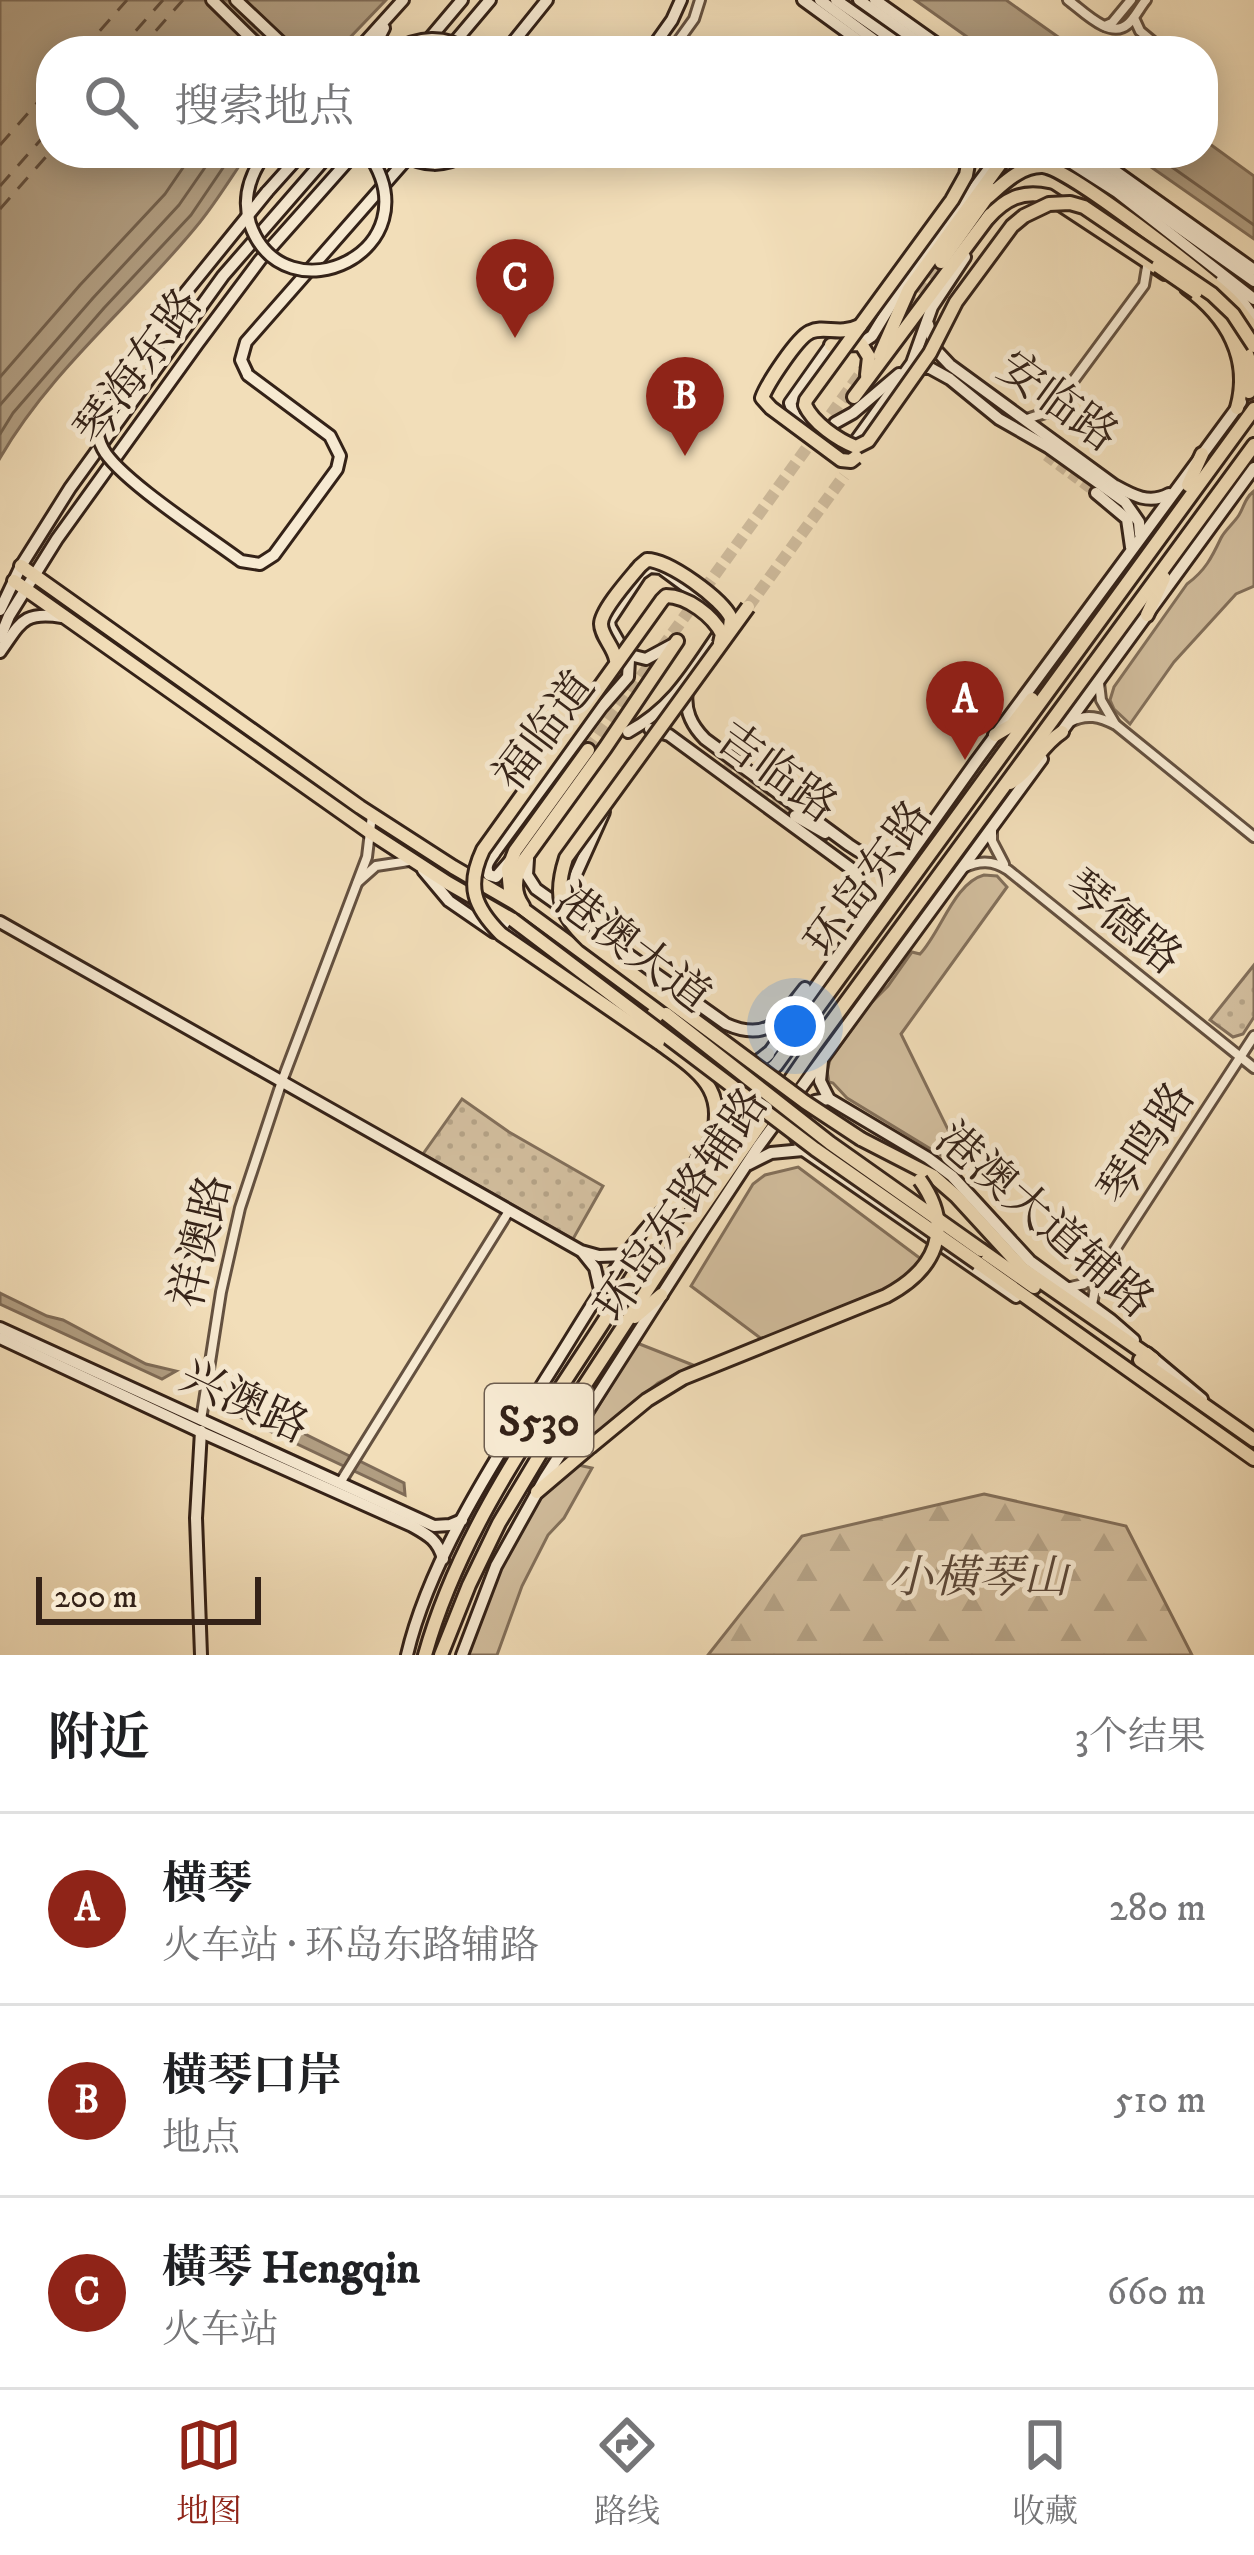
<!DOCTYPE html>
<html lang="zh">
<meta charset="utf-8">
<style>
:root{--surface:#fff;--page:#f6f6f6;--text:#202124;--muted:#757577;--line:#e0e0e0;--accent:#8f2418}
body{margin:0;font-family:"IM FELL DW Pica","Noto Serif SC",serif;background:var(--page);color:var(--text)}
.scale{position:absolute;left:36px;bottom:30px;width:225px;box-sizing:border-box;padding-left:12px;border:6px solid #342218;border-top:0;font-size:33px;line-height:42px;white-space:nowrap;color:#342218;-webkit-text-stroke:9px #f7ead2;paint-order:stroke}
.you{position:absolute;left:795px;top:1026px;width:42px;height:42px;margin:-30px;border:9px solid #fff;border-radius:50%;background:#1a73e8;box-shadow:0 0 0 18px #1a73e833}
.badge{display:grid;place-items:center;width:78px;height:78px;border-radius:50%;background:var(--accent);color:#fff;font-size:39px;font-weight:700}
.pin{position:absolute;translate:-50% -99px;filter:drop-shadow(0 3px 6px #0008)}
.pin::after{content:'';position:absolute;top:63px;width:42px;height:36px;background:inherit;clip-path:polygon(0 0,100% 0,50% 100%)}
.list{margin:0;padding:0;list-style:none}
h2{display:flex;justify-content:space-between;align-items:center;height:156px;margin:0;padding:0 48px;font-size:51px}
h2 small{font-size:39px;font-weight:400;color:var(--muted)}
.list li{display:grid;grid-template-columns:78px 1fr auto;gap:36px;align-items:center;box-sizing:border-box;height:192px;padding:0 48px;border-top:3px solid var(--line)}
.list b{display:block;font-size:45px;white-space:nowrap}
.list p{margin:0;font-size:39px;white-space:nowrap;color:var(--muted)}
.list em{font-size:39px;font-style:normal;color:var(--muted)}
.icon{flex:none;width:66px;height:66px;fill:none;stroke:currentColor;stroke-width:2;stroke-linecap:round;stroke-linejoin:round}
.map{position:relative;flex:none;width:1254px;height:1655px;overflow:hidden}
.search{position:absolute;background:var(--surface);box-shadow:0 6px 30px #0003;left:36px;right:36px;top:36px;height:132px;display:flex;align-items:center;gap:30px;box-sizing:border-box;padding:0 42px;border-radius:48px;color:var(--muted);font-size:45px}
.sheet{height:732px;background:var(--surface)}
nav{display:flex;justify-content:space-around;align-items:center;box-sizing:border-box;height:168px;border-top:3px solid var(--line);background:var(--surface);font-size:33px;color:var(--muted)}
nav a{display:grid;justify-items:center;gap:6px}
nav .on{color:var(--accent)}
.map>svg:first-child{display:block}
.grass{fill:url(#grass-dots);stroke:#83705b;stroke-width:3}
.forest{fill:url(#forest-firs);stroke:#83705b;stroke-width:3}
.green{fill:#d2be9e;stroke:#83705b;stroke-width:3}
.water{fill:#b19e82;stroke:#7f6c58;stroke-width:3}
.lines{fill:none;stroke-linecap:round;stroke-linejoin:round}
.shore{stroke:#72604d;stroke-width:3}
.ferry{stroke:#604d3d;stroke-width:3;stroke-dasharray:15 12;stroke-linecap:butt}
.secondary-tunnel{stroke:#ccb899;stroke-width:10;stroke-dasharray:10 5;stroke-linecap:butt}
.primary-tunnel{stroke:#ccb899;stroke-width:12;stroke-dasharray:12 6;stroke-linecap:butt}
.street-casing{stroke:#645140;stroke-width:14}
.secondary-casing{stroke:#342218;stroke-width:16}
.primary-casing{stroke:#342218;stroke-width:18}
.street{stroke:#f7ead2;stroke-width:8}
.secondary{stroke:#f7ead2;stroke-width:10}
.primary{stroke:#f2deb9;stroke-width:12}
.secondary-bridge-casing{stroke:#342218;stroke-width:16;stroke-linecap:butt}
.primary-bridge-casing{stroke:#342218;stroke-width:18;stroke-linecap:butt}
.secondary-bridge{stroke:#f7ead2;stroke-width:10}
.primary-bridge{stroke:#f2deb9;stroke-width:12}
.labels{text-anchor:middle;stroke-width:10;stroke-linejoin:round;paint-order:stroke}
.shield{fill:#f7ead2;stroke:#6e5e50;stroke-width:3}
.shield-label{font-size:42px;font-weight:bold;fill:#342218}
.street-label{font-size:45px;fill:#342218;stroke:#f7ead2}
.park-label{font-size:45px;font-style:italic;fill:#5c493a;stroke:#f7ead2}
</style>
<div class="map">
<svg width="1254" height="1655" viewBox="0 0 1254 1655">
<defs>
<pattern id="grass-dots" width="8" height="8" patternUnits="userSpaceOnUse" patternTransform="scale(3)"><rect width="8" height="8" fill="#d2be9e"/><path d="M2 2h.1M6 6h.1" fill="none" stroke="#b5a387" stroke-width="1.8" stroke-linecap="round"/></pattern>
<pattern id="forest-firs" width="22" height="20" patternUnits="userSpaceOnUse" patternTransform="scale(3)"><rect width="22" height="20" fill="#d2be9e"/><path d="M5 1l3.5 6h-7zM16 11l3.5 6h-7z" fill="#b5a387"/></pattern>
</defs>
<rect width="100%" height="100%" fill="#f2deb9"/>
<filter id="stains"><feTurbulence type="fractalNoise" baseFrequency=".00167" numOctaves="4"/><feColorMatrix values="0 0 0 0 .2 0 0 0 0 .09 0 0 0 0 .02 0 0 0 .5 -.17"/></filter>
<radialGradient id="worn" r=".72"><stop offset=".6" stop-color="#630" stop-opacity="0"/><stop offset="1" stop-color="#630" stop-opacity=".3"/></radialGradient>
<g class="grass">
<polygon points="1254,965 1254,1017 1243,1034 1233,1037 1210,1020"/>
<polygon points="462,1099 509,1132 603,1186 573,1239 423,1154"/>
</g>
<polygon class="forest" points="984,1494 1126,1526 1192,1655 708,1655 802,1536"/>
<g class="green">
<path d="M1254,491V586L1236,594L1174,662L1130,724L1114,709L1110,700L1114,687L1187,584C1205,571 1212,557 1221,538C1225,530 1234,523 1239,515C1245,505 1244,499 1254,491Z"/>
<path d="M984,875L997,876L1007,887L901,1034L962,1158L957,1165L847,1098L833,1083L829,1082L827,1071L830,1060L869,1005L888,986L912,952L920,954C941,932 954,883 984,875Z"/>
<polygon points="798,1167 921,1259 901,1282 763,1340 691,1286 753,1184 765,1175"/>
<polygon points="637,1343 693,1365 658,1383 581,1446 578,1440"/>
<path d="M578,1465L592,1468L564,1518L548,1535L522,1586L497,1655H468C485,1604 516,1521 554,1482C561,1476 571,1471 578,1465Z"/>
</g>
<g class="water">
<path d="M0,0H386L337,51H51V153H248C232,176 217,201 200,222C135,303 52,368 0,458Z"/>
<polygon points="915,0 1006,0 1078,51 987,51"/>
<polygon points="1203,139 1254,176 1254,239 1131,153 1203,153"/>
<polygon points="0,1293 47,1316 63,1320 146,1364 176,1371 162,1379 0,1304"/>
<polygon points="240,1402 404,1483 405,1495 240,1417"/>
</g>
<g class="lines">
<g class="shore">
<polyline points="1152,153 1254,225"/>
<polyline points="0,377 80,285 165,194 193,153"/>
<polyline points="0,405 93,298 179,205 215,153"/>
<polyline points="0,434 13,413 104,308 191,215 233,153"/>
</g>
<g class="ferry">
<polyline points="82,51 127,0"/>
<polyline points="118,51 163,0"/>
<polyline points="138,51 183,0"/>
<polyline points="0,145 51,87"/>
<polyline points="0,186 51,128"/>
<polyline points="0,209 51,151"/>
</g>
<g class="secondary-tunnel">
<polyline points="1046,456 1096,493"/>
<polyline points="724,764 795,816"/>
</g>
<g class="primary-tunnel">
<polyline points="898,322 941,262"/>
<polyline points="748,607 844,476"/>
<polyline points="588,750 869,362"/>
</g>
<g class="street-casing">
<g id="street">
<path d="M1068,0C1083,11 1110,40 1128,24C1135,18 1140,7 1146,0"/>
<polyline points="1134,18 1140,31 1164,51"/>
<polyline points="1105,26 1112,23 1131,0"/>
<polyline points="671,51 694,19 700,0"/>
<polyline points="1027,419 1051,411 1144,285 1148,261"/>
<polyline points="1099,683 1101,700 1115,724"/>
<path d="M1070,722C1087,713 1100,717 1116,725L1254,837"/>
<polyline points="992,828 992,841 1004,864"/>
<path d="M963,868C979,860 993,860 1008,870L1254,1068"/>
<polyline points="358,882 376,866 409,861"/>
<polyline points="1066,1288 1084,1284 1100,1271"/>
<polyline points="1092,1305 1095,1288 1105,1265 1254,1036"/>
<polyline points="201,1420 221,1292 240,1208 282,1081 367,857 372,815"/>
<polyline points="340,1483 509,1211"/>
</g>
</g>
<g class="secondary-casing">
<g id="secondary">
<polyline points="212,0 264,51"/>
<polyline points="236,0 290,51"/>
<polyline points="803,0 873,51"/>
<polyline points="820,0 889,51"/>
<polyline points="836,0 909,51"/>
<polyline points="859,0 931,51"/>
<polyline points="875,0 947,51"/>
<polyline points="357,51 403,0"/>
<polyline points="372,51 384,28"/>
<polyline points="419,51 462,0"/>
<polyline points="447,51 490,0"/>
<polyline points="506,51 547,0"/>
<polyline points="650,51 672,20 681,0"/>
<polyline points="1056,153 1117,192 1254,299"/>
<polyline points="1074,153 1254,281"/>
<polyline points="1090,153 1254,270"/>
<polyline points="267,192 302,153"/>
<polyline points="965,257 932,307 912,363 855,442 847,448 834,446 795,417 790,403 831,345 866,340 872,336 907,278 988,170 993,153"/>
<polyline points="1221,281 1243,302 1254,318"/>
<path d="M928,324L935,349L950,365L1114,485C1132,495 1149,505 1169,494"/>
<polyline points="916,368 930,368 950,379 999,419 1048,447 1125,502 1139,522 1140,534"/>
<polyline points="248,375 241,360 246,342 412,153"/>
<polyline points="835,423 853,413 899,374"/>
<polyline points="1096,493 1127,519 1131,547"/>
<polyline points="0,610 21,566 70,488 223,276 330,153"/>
<polyline points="0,638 9,616 57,539 198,343 260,260 355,153"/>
<path d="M0,652C21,623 22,611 62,617"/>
<polyline points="626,654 646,659 672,645"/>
<path d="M687,690C684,710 691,725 705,739L849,845C869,859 887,866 909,853"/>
<polyline points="650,729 669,735 853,870 867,891 864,910"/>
<path d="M628,732C674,707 693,671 722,629"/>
<polyline points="1060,734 1254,468"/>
<polyline points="795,816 825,833"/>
<path d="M528,859L527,875L536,889L726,1024C769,1043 780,1019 805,988"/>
<path d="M509,862L496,877L489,875C483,866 490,860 495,852L601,708L628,677L629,660L610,627L609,621L640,574L650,567L661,568L722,613"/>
<polyline points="423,870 449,901 494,932"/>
<polyline points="492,914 550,955"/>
<polyline points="0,922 581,1251 599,1256 627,1255"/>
<polyline points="590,926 574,900 572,883 604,812"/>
<polyline points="766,1057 975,763 1241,402"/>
<polyline points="822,1061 820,1081 829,1099 928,1158 952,1176 1030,1261 1111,1320 1134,1340"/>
<polyline points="829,1099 815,1101 797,1122 794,1134 803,1150 1016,1297"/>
<polyline points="749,1164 771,1153 803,1150"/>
<polyline points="583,1253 595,1268 600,1290"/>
<polyline points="0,1328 434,1526 450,1525 462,1520"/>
<path d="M0,1338L201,1432L412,1526C428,1535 438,1540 443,1559"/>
<polyline points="1147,1353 1202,1399"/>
<polyline points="201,1431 196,1518 201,1655"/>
<path d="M407,1655C430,1556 503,1447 557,1361C591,1307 623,1249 669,1204"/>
<polyline points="462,1655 496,1566 545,1478 702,1232 758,1147 1042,759"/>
</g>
</g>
<g class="primary-casing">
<g id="primary">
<path d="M988,197C1003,184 1021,165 1043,166C1070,169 1208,277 1232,301C1240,310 1247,320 1254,330"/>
<path d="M988,218C1005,199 1022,190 1048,196L1165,273"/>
<polyline points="941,262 992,190"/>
<path d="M1187,288C1227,317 1251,358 1237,408"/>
<path d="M1234,329C1248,350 1254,367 1249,392"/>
<polyline points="831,345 861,344 869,357 867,375"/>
<polyline points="880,355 909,289 1008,153"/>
<polyline points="854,397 990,215"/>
<polyline points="1188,485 1202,454"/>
<polyline points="21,566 360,807 453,867 515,903 666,1014"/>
<polyline points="14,581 371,833 448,883 513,920"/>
<polyline points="1147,615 1164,578"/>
<polyline points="995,735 1012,725 1032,699"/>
<path d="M1010,783C1031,771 1040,746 1062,732"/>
<polyline points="510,890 508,869 515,851 588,750"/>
<path d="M523,906C512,891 515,875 524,860L605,748L677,641"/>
<path d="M653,1014L725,1066C744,1070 753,1067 768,1054"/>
<path d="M658,1042C692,1067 727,1086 713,1135"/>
<polyline points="861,1139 933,1176 956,1196 1023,1269 1153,1359"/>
<polyline points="693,1209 714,1171 700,1159"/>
<polyline points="981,1250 1034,1287"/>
<polyline points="978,1263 1254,1459"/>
<polyline points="635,1317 661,1295"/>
<polyline points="1140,1360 1254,1440"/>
<polyline points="537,1492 590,1447"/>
<path d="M425,1655C465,1512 561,1394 637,1269C652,1245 662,1220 676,1196C703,1149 735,1100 776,1065L1254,409"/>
<polyline points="441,1655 469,1585 499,1523 545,1446 678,1243 814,1046 1254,445"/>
</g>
</g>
<use href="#street" class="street"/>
<use href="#secondary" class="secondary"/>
<use href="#primary" class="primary"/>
<g class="secondary-bridge-casing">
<g id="secondary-bridge">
<path d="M394,51C418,36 445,34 469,51"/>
<path d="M266,153C250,174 242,198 250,224C284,321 436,251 368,153"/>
<path d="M399,153C424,167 444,168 469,153"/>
<path d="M248,375L330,436L340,456L337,469L274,555L260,564L241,561C209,537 119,479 103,449C92,429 97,406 109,387L267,192"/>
</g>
</g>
<g class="primary-bridge-casing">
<g id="primary-bridge">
<path d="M970,153L966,175L952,200L806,400L805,405C813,423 838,440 856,447L868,441L930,353L956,302L1012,226L1024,216L1049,204L1070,203L1084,207L1212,294L1233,314L1254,346"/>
<polyline points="1158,266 1196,292"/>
<path d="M856,457L851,461L841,460L771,408L762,398C767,384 797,338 810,332C824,325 839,336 860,326"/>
<path d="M748,607L566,858C554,895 559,914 587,940L805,1102L861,1139"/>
<path d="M616,660C614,647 601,636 601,624C601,610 631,577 640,566L647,560C669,560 722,599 731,618L730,627"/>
<polyline points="513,920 815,1149 978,1263"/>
<polyline points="666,1014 830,1143 981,1250"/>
<path d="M658,1042L501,934C474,907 466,886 483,850L662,600L666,596C687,596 713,616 722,634L720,643"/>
<path d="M590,1447L647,1400L683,1378L886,1296C935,1270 955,1229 920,1180"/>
</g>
</g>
<use href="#secondary-bridge" class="secondary-bridge"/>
<use href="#primary-bridge" class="primary-bridge"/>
</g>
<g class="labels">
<rect class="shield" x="485" y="1384" width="108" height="72" rx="9"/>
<g class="shield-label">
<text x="539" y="1435">S530</text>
</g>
<g class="street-label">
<text transform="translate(137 366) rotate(-54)" y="16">琴海东路</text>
<text transform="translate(1059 400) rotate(36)" y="16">安临路</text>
<text transform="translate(543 730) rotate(-53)" y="16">福临道</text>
<text transform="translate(778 771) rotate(36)" y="16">吉临路</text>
<text transform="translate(867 878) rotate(-54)" y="16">环岛东路</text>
<text transform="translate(1124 921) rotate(39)" y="16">琴德路</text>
<text transform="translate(634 947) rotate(37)" y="16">港澳大道</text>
<text transform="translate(1145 1143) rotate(-57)" y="16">琴鸣路</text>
<text transform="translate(680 1204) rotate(-56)" y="16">环岛东路辅路</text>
<text transform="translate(1046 1219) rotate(41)" y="16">港澳大道辅路</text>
<text transform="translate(199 1241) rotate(-77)" y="16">祥澳路</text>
<text transform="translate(245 1400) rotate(25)" y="16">兴澳路</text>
</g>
<g class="park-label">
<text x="978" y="1592">小橫琴山</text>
</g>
</g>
<rect width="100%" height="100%" filter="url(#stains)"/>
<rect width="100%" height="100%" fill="url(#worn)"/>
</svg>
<div class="scale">200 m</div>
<div class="you"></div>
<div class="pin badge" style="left:965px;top:760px">A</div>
<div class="pin badge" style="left:685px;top:456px">B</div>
<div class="pin badge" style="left:515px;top:338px">C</div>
<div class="search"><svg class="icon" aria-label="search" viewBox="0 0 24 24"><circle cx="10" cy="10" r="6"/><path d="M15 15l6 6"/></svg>搜索地点</div>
</div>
<section class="sheet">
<h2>附近<small>3个结果</small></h2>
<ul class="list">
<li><span class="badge">A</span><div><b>横琴</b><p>火车站 · 环岛东路辅路</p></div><em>280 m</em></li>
<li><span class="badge">B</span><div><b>横琴口岸</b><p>地点</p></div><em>510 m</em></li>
<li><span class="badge">C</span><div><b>橫琴 Hengqin</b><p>火车站</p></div><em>660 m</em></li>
</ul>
</section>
<nav>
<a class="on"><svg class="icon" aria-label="map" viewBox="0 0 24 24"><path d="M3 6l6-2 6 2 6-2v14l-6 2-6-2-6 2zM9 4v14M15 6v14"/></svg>地图</a>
<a><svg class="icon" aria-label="directions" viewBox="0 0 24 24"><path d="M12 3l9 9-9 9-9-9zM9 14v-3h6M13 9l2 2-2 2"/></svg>路线</a>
<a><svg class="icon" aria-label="saved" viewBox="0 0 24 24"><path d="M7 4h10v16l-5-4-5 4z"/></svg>收藏</a>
</nav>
